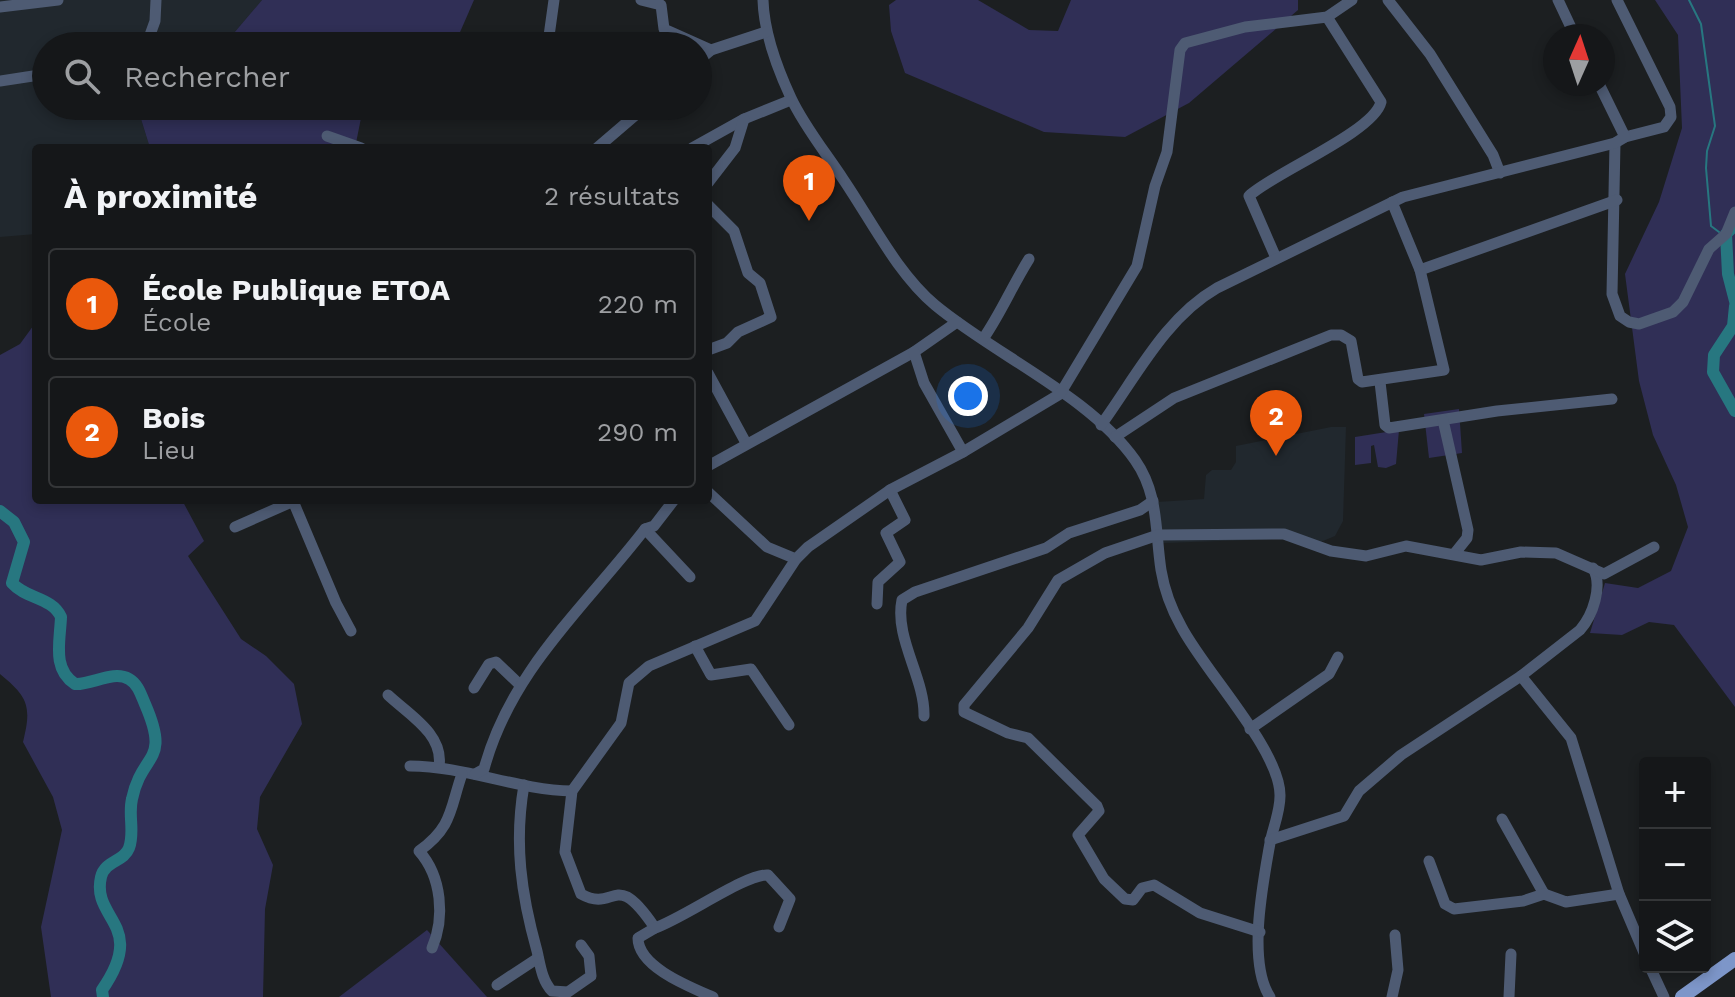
<!DOCTYPE html>
<html lang="fr">
<meta charset="utf-8">
<style>
:root{--surface:#151719;--page:#222426;--text:#f1f3f6;--muted:#9d9fa2;--line:#343638;--accent:#ea580c}
body{margin:0;font-family:"Work Sans",sans-serif;background:var(--page);color:var(--text)}
.controls{position:absolute;right:24px;bottom:24px;display:grid;overflow:hidden;border-radius:8px;box-shadow:0 4px 12px #0003}
.controls button{width:72px;height:72px;display:grid;place-items:center;padding:0;border:0;border-bottom:2px solid var(--line);background:var(--surface);color:var(--text);font:40px sans-serif}
.compass{position:absolute;left:1543px;top:24px;width:72px;height:72px;border-radius:50%;background:var(--surface);box-shadow:0 4px 12px #0003;rotate:3deg}
.you{position:absolute;left:968px;top:396px;width:28px;height:28px;margin:-20px;border:6px solid #fff;border-radius:50%;background:#1a73e8;box-shadow:0 0 0 12px #1a73e833}
.badge{display:grid;place-items:center;width:52px;height:52px;border-radius:50%;background:var(--accent);color:#fff;font-size:26px;font-weight:700}
.pin{position:absolute;translate:-50% -66px;filter:drop-shadow(0 2px 4px #0008)}
.pin::after{content:'';position:absolute;top:42px;width:28px;height:24px;background:inherit;clip-path:polygon(0 0,100% 0,50% 100%)}
.list{margin:0;padding:0;list-style:none}
h2{display:flex;justify-content:space-between;align-items:center;height:104px;margin:0;padding:0 32px;font-size:34px}
h2 small{font-size:26px;font-weight:400;color:var(--muted)}
.list li{display:grid;grid-template-columns:52px 1fr auto;gap:24px;align-items:center;box-sizing:border-box;height:112px;margin:0 16px 16px;padding:0 16px;border:2px solid var(--line);border-radius:8px}
.list b{display:block;font-size:30px;white-space:nowrap}
.list p{margin:0;font-size:26px;white-space:nowrap;color:var(--muted)}
.list em{font-size:26px;font-style:normal;color:var(--muted)}
.icon{flex:none;width:44px;height:44px;fill:none;stroke:currentColor;stroke-width:2;stroke-linecap:round;stroke-linejoin:round}
.map{position:relative;flex:none;width:1735px;height:997px;overflow:hidden}
.search{position:absolute;background:var(--surface);box-shadow:0 4px 12px #0003;left:32px;top:32px;width:680px;height:88px;display:flex;align-items:center;gap:20px;box-sizing:border-box;padding:0 28px;border-radius:44px;color:var(--muted);font-size:30px}
.panel{position:absolute;background:var(--surface);box-shadow:0 4px 12px #0003;left:32px;top:144px;width:680px;height:360px;border-radius:8px}
.map>svg:first-child{display:block}
.built{fill:#21282e}
.green{fill:#302f56}
.lines{fill:none;stroke-linecap:round;stroke-linejoin:round}
.stream{stroke:#277780;stroke-width:2}
.river{stroke:#277780;stroke-width:12}
.minor{stroke:#4e5b73;stroke-width:11}
.major{stroke:#7d96c9;stroke-width:14}
</style>
<div class="map">
<svg width="1735" height="997" viewBox="0 0 1735 997">
<rect width="100%" height="100%" fill="#1c1f21"/>
<g class="built">
<polygon points="0,0 262,0 228,40 233,46 46,46 46,106 137,106 150,148 36,148 36,234 0,237"/>
<polygon points="1331,427 1346,427 1343,521 1335,536 1318,543 1279,539 1163,543 1157,502 1204,499 1206,475 1212,470 1231,470 1236,462 1236,446"/>
</g>
<g class="green">
<polygon points="262,0 474,0 454,46 233,46 228,40"/>
<polygon points="896,0 978,0 1029,30 1058,31 1071,0 1298,0 1298,10 1189,103 1125,137 1044,132 905,73 891,31 889,5"/>
<polygon points="1655,0 1735,0 1735,707 1674,625 1649,622 1622,635 1590,633 1605,583 1638,588 1671,571 1688,527 1676,485 1653,435 1639,381 1625,274 1659,202 1682,128 1678,35"/>
<polygon points="137,106 367,106 363,108 355,148 150,148"/>
<path d="M36,322V500H182L204,541L188,556L241,639L266,656L294,684L302,724L260,797L257,829L273,865L265,909L263,997H51L41,927L62,830L53,797L23,742C32,706 28,697 0,674V355L20,344Z"/>
<polygon points="1459,409 1462,453 1429,458 1424,414"/>
<polygon points="1399,430 1396,464 1386,468 1378,467 1374,445 1371,446 1371,463 1355,465 1355,437"/>
<polygon points="427,930 487,997 339,997"/>
</g>
<g class="lines">
<polyline class="stream" points="1689,0 1701,24 1715,126 1707,151 1706,168 1711,226 1719,232"/>
<g class="river">
<polyline points="1732,228 1726,234 1728,274 1735,301"/>
<polyline points="1735,306 1733,326 1714,355 1713,372 1735,411"/>
<path d="M0,511L14,522L24,542L12,583C26,599 52,597 61,617C60,642 52,669 75,684C92,685 113,670 129,679C138,684 141,695 145,704C171,764 142,751 132,799C128,815 135,832 129,848C124,862 105,860 101,877C91,920 148,924 102,990L103,997"/>
</g>
<g class="minor">
<polyline points="554,0 549,36 557,46"/>
<polyline points="641,0 661,5 664,29 711,50"/>
<path d="M763,0C764,33 777,68 791,98C804,126 826,153 843,179C871,220 897,273 935,305C995,355 1090,396 1135,460C1159,494 1155,531 1161,570C1164,588 1172,610 1181,626C1204,671 1281,751 1280,796C1280,812 1273,828 1270,843C1263,883 1247,962 1270,997"/>
<polyline points="1388,0 1430,54 1493,155 1500,173"/>
<polyline points="1558,0 1575,36"/>
<polyline points="1617,0 1670,107 1671,117 1664,127 1625,137"/>
<polyline points="0,7 58,0"/>
<polyline points="146,46 155,21 156,0"/>
<polyline points="698,61 711,50 766,32"/>
<polyline points="0,81 46,74"/>
<polyline points="327,136 361,148"/>
<polyline points="1615,143 1612,294 1620,316 1629,322 1639,324 1673,312 1683,302 1709,249 1726,234 1735,212"/>
<polyline points="597,148 646,106"/>
<polyline points="692,148 744,119 791,100"/>
<polyline points="708,183 735,148 744,119"/>
<polyline points="708,205 734,231 748,273 760,283 771,317 738,332 727,343 708,350"/>
<path d="M1276,258L1249,196C1273,173 1374,132 1381,102L1327,17"/>
<polyline points="1420,270 1617,200"/>
<path d="M983,339C1001,313 1012,286 1029,259"/>
<polyline points="708,373 746,443"/>
<polyline points="1380,382 1385,425 1389,428 1497,411 1612,399"/>
<polyline points="1443,420 1468,530 1467,538 1455,553"/>
<path d="M1101,425C1136,377 1165,318 1217,288L1403,197L1615,143L1625,137L1599,84"/>
<polyline points="1115,437 1174,398 1331,335 1341,335 1351,341 1358,379 1362,382 1444,370 1420,270 1392,202"/>
<polyline points="963,452 1060,394 1137,266 1155,186 1167,152 1180,50 1185,43 1245,27 1327,17 1352,0"/>
<polyline points="708,466 914,352 957,322"/>
<polyline points="708,492 767,547 796,559"/>
<polyline points="674,500 654,526 645,529 690,577"/>
<polyline points="293,501 336,603 351,631"/>
<polyline points="235,527 296,500"/>
<polyline points="877,604 878,582 900,562 886,533 905,520 890,490"/>
<polyline points="695,646 711,675 751,669 789,725"/>
<polyline points="1521,676 1571,738 1619,894 1645,955"/>
<polyline points="474,688 489,664 496,662 519,684"/>
<path d="M388,695C408,714 444,734 439,766"/>
<path d="M924,716C925,678 894,638 902,600L915,592L1046,548L1069,533L1140,510L1153,501"/>
<polyline points="1250,729 1329,674 1338,657"/>
<path d="M410,766C465,766 517,790 572,791"/>
<path d="M475,774L484,769C511,670 584,608 645,529"/>
<path d="M524,785C514,843 521,894 537,951C540,964 542,981 552,991L568,992L591,976L589,956L581,945"/>
<polyline points="1502,819 1544,894"/>
<path d="M1270,840L1344,816L1359,791L1401,755L1521,676L1580,630C1593,615 1603,586 1593,568"/>
<polyline points="1429,861 1445,904 1454,909 1523,901 1544,894 1566,902 1619,894"/>
<path d="M779,927L790,899L768,875C747,873 684,918 655,928C613,866 617,914 581,894L565,852L572,791L621,723L629,683L649,666L755,621L796,559L808,547L890,490L963,452L924,383L914,352"/>
<path d="M655,928L638,938C638,967 690,987 713,997"/>
<polyline points="1260,932 1200,913 1154,885 1142,888 1133,900 1125,899 1104,879 1078,835 1099,811 1097,806 1028,738 1008,733 964,712 964,705 1028,628 1058,580 1105,553 1158,535 1284,534 1331,551 1366,556 1406,546 1481,560 1521,552 1556,553 1604,574 1654,547"/>
<path d="M432,948C445,918 442,877 419,851C453,827 450,808 462,774"/>
<polyline points="1650,967 1664,997"/>
<polyline points="497,985 538,958"/>
<polyline points="1392,997 1398,970 1395,935"/>
<polyline points="1509,997 1511,954"/>
</g>
<polyline class="major" points="1682,997 1735,959"/>
</g>
</svg>
<div class="controls">
<button>+</button>
<button>−</button>
<button><svg class="icon" aria-label="layers" viewBox="0 0 24 24"><path d="M12 4l9 5-9 5-9-5zM3 14l9 5 9-5"/></svg></button>
</div>
<svg class="compass" viewBox="-18 -18 36 36"><path d="M0-13l5 13h-10z" fill="#e53935"/><path d="M0 13l5-13h-10z" fill="#9d9fa2"/></svg>
<div class="you"></div>
<div class="pin badge" style="left:809px;top:221px">1</div>
<div class="pin badge" style="left:1276px;top:456px">2</div>
<div class="search"><svg class="icon" aria-label="search" viewBox="0 0 24 24"><circle cx="10" cy="10" r="6"/><path d="M15 15l6 6"/></svg>Rechercher</div>
<section class="panel">
<h2>À proximité<small>2 résultats</small></h2>
<ul class="list">
<li><span class="badge">1</span><div><b>École Publique ETOA</b><p>École</p></div><em>220 m</em></li>
<li><span class="badge">2</span><div><b>Bois</b><p>Lieu</p></div><em>290 m</em></li>
</ul>
</section>
</div>
